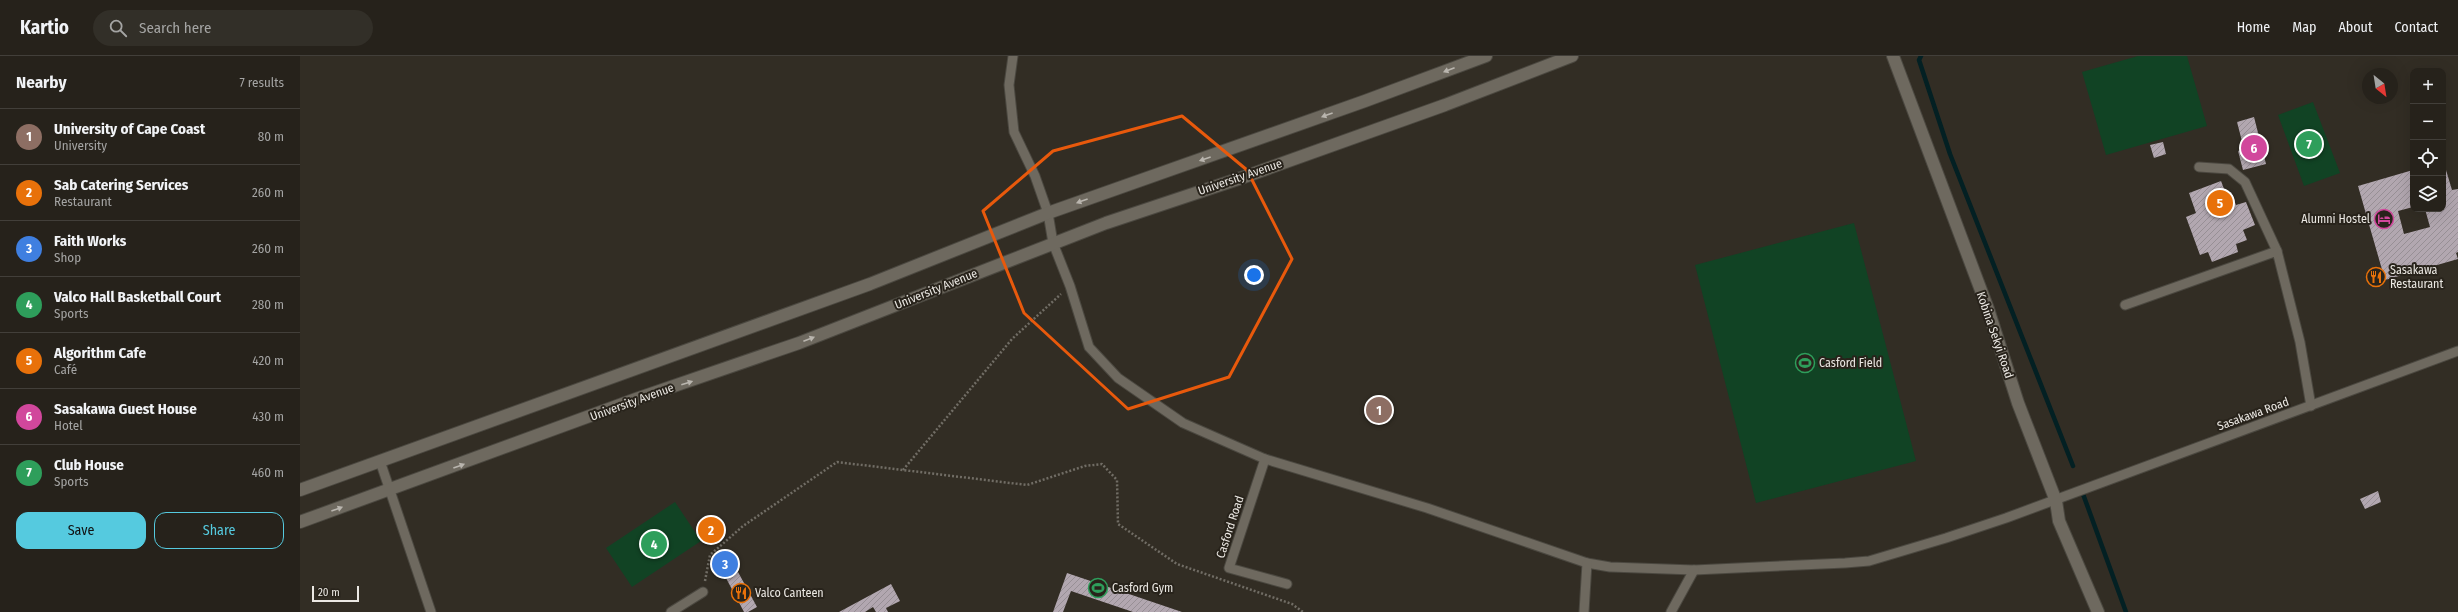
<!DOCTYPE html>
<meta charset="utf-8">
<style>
:root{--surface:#26221b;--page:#322f28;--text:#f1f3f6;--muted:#a4a4a3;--line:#423f3a;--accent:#55cadf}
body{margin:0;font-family:"Fira Sans Condensed",sans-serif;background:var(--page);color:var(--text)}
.controls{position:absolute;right:12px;top:12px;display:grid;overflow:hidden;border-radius:8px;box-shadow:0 4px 16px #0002}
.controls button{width:36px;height:36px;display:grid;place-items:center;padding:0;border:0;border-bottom:1px solid var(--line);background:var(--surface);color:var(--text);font:20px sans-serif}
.compass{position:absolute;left:2062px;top:12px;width:36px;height:36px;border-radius:50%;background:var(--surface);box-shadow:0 4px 16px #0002;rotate:150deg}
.scale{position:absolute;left:12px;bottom:10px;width:47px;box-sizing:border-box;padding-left:4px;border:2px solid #ebe8e3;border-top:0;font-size:11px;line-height:14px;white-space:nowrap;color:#ebe8e3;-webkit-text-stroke:3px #28231b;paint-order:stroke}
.you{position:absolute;left:954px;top:219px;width:14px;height:14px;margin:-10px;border:3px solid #fff;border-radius:50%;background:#1a73e8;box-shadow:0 0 0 6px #1a73e833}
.badge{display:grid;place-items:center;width:26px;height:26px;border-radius:50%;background:var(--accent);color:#fff;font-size:13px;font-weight:700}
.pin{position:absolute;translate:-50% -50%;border:2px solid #fff;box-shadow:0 1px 4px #0006}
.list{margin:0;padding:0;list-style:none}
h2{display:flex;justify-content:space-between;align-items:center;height:52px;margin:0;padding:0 16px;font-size:17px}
h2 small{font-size:13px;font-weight:400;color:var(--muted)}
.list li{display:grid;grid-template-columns:26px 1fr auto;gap:12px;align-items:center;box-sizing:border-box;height:56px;padding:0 16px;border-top:1px solid var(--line)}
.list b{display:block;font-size:15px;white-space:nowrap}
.list p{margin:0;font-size:13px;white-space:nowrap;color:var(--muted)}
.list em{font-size:13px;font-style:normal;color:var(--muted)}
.actions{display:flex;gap:8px;padding:12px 16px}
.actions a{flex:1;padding:9px 0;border:1px solid var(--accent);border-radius:12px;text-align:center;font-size:14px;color:var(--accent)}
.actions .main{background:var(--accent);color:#111}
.icon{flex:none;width:22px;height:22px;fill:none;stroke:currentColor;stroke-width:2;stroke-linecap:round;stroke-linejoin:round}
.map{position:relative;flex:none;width:2158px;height:556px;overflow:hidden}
header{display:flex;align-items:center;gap:24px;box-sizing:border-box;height:56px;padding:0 20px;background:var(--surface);border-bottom:1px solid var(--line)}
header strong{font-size:19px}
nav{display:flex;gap:22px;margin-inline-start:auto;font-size:14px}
.search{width:280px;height:36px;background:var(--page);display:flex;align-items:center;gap:10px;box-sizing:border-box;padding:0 14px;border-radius:22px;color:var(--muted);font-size:15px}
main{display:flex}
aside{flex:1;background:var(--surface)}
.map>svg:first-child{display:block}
.pitch{fill:#114324}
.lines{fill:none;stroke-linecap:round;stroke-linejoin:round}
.stream{stroke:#032023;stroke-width:4.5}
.building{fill:url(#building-hatch)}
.lane-casing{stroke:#4b4840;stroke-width:11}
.street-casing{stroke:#4b4840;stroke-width:14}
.path{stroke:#716d65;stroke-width:2.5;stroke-dasharray:2 2;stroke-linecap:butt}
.lane{stroke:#6e695f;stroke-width:9}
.street{stroke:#6e695f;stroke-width:12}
.oneway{fill:#b9b5ae}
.marked{fill:none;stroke:#e8590c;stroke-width:3;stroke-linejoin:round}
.labels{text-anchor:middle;stroke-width:4;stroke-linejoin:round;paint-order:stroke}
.street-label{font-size:12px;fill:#ebe8e3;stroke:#28231b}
.poi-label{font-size:12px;fill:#ebe8e3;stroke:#28231b;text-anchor:start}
</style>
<header>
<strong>Kartio</strong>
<div class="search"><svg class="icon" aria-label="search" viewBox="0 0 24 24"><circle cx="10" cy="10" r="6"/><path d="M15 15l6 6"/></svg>Search here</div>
<nav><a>Home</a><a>Map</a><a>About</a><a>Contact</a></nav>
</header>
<main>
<aside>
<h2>Nearby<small>7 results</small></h2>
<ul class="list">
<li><span class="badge" style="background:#8d6e63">1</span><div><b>University of Cape Coast</b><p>University</p></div><em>80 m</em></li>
<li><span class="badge" style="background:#e8710a">2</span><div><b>Sab Catering Services</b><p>Restaurant</p></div><em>260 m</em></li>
<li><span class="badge" style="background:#3f7fe0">3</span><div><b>Faith Works</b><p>Shop</p></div><em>260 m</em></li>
<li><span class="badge" style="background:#2e9e5b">4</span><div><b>Valco Hall Basketball Court</b><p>Sports</p></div><em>280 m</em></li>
<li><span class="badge" style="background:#e8710a">5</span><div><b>Algorithm Cafe</b><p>Café</p></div><em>420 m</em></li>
<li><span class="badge" style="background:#d1479c">6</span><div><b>Sasakawa Guest House</b><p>Hotel</p></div><em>430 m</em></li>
<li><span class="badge" style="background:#2e9e5b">7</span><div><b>Club House</b><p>Sports</p></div><em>460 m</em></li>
</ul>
<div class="actions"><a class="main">Save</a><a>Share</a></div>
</aside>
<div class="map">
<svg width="2158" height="556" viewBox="0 0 2158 556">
<defs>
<pattern id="building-hatch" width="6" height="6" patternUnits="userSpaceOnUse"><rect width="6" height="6" fill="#b2a7b0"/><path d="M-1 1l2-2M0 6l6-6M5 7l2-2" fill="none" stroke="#978f95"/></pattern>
</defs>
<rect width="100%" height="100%" fill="#322d24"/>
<g class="pitch">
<polygon points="1838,0 1887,0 1907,70 1806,99 1782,16"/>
<polygon points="2013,46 2040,117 2004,130 1978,59"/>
<polygon points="1554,167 1616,405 1456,447 1395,209"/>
<polygon points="375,446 401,485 332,531 306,492"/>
</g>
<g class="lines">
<g class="stream">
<polyline points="1621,0 1619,4 1650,98 1773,410"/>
<polyline points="1783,438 1826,556"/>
</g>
</g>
<g class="building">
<polygon points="1954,61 1966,108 1943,114 1938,95 1944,93 1937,66"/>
<polygon points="1863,86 1866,98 1854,102 1850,89"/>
<polygon points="2143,104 2152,134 2158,133 2158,196 2156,197 2158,203 2085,224 2058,130 2113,114 2113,151 2098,155 2104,178 2130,171 2125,153 2143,153"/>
<polygon points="1921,125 1926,138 1931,136 1936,149 1946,146 1955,169 1943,174 1947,184 1936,188 1938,196 1912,206 1908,196 1900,199 1886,161 1896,157 1889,137"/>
<polygon points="2078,435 2081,446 2065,453 2060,443"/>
<polygon points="438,516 457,551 448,556 444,556 426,522"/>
<polygon points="767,517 882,556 833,556 771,535 763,556 753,556"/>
<polygon points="591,528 600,545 586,552 588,556 576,556 573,551 565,556 539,556"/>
</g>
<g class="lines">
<g class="lane-casing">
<g id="lane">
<polyline points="713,0 709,29 714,76 735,120 748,157 753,187 770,230 789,291 818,322 883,367 965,403 1127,452 1287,507 1310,511 1394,514 1545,507 1569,505 1646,482 1706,462 2158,295"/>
<polyline points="1899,111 1929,113 1945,126 1977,195"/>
<polyline points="1825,249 1977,195 2000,286 2011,350"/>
<polyline points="965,403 929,512 987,528"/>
<polyline points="80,405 131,556"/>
<polyline points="371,556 403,536"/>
<polyline points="1284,556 1287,507"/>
<polyline points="1371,556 1394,514"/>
</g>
</g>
<g class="street-casing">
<g id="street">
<polyline points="1593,0 1688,253 1718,347 1756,445 1759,465 1798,556"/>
<polyline points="0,434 570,228 748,157 1065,45 1186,0"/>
<polyline points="0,466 336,343 499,287 806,167 944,121 1145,49 1272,0"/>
</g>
</g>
<g class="path">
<polyline points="603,414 712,283 761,238"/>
<polyline points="405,525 410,499 443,470 537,406 727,429 785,410 802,408 817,424 818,468 877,508 992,548 1003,556"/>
</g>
<use href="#lane" class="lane"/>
<use href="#street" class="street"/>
</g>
<defs><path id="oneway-solid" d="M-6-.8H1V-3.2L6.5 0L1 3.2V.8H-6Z"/></defs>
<g class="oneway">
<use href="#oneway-solid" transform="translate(1149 14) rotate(159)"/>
<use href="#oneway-solid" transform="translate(1027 59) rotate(160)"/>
<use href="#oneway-solid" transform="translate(905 103) rotate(161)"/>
<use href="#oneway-solid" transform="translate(782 145) rotate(160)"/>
<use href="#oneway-solid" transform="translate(509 283) rotate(-21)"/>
<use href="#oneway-solid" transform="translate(387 327) rotate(-18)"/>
<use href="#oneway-solid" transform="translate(159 410) rotate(-20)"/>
<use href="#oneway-solid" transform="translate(37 453) rotate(-20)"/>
</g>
<path class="marked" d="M882,60L947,114L992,203L929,321L828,353L724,257L683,155L753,95Z"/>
<defs>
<g id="hotel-ring" transform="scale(1)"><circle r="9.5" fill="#28231b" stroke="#d1479c" stroke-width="1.5"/><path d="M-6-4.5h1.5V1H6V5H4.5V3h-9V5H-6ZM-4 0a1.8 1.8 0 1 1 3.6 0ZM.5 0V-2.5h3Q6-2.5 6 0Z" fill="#d1479c"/></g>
<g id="restaurant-ring" transform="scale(1)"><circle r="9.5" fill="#28231b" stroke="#e8710a" stroke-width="1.5"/><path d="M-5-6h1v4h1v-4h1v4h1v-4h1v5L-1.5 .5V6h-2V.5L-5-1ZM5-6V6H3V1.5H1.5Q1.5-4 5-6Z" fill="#e8710a"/></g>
<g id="stadium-ring" transform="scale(1)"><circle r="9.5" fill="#28231b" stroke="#2e9e5b" stroke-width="1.5"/><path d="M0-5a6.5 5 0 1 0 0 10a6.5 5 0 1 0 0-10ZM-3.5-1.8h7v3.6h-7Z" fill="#2e9e5b"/></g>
</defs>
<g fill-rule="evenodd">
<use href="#hotel-ring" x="2084" y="163"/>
<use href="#restaurant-ring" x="2076" y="221"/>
<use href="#stadium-ring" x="1505" y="307"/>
<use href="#stadium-ring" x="798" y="532"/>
<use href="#restaurant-ring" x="441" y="537"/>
</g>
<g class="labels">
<g class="street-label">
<text transform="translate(940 121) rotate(-19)" y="4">University Avenue</text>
<text transform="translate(636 233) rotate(-22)" y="4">University Avenue</text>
<text transform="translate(1695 279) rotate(71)" y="4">Kobina Sekyi Road</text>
<text transform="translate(332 346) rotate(-20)" y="4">University Avenue</text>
<text transform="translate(1953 358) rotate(-20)" y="4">Sasakawa Road</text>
<text transform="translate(930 471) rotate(-72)" y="4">Casford Road</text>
</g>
<g class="poi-label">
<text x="2070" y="167" text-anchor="end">Alumni Hostel</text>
<text x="2090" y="218">Sasakawa<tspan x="2090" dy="14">Restaurant</tspan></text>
<text x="1519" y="311">Casford Field</text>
<text x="812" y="536">Casford Gym</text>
<text x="455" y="541">Valco Canteen</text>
</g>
</g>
</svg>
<div class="controls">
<button>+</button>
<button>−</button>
<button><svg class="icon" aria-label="locate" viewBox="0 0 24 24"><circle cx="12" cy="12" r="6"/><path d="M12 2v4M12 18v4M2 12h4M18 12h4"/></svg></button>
<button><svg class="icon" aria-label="layers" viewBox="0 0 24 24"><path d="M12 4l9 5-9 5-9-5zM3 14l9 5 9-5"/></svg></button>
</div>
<svg class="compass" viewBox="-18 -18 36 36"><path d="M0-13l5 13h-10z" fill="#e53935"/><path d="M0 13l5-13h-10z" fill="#a4a4a3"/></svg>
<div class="scale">20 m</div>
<div class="you"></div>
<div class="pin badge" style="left:1079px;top:354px;background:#8d6e63">1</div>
<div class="pin badge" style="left:411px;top:474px;background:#e8710a">2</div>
<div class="pin badge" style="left:425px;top:508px;background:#3f7fe0">3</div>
<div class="pin badge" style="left:354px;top:488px;background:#2e9e5b">4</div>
<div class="pin badge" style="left:1920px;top:147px;background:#e8710a">5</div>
<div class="pin badge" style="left:1954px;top:92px;background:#d1479c">6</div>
<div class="pin badge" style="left:2009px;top:88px;background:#2e9e5b">7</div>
</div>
</main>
